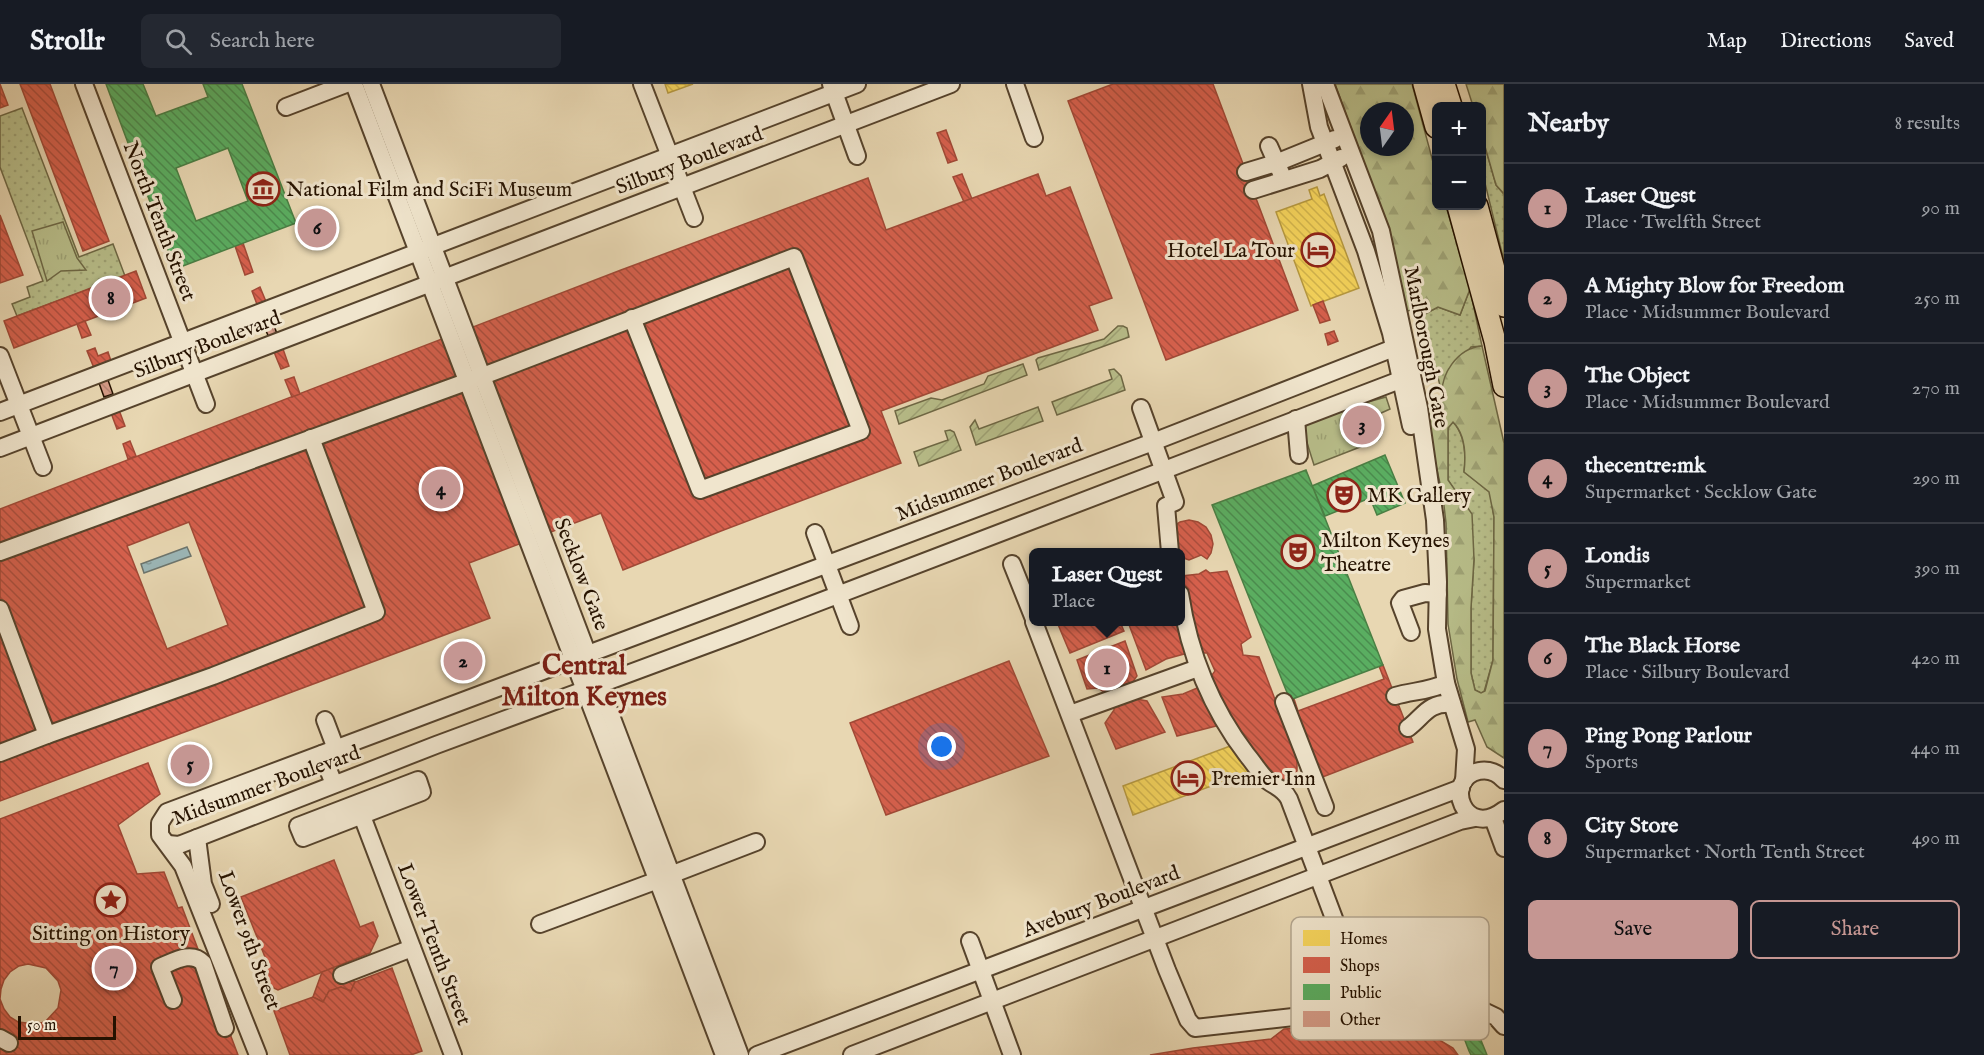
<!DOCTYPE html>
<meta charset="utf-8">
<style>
:root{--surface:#171b24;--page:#242831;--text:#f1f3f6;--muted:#9ea1a6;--line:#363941;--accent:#c59692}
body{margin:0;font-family:"IM FELL English",serif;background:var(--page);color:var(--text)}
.controls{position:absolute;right:18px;top:18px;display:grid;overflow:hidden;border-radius:9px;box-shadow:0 3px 9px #0003}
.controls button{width:54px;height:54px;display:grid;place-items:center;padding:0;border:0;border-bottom:2px solid var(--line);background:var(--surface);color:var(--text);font:30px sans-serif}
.compass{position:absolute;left:1360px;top:18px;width:54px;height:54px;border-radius:50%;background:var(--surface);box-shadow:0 3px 9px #0003;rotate:14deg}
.scale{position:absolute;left:18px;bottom:15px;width:98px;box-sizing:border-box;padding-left:6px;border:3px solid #251200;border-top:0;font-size:16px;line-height:21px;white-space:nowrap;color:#251200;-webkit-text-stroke:4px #f0e5cd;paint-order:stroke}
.you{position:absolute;left:942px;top:663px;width:21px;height:21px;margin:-15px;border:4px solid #fff;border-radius:50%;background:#1a73e8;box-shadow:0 0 0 9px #1a73e833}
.badge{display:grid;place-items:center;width:39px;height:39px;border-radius:50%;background:var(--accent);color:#111;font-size:20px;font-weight:700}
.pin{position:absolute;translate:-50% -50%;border:3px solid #fff;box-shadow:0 2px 6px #0006}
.popup{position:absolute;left:1029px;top:464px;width:156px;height:78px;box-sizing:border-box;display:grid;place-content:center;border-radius:9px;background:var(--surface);filter:drop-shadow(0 2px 4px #0005);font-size:20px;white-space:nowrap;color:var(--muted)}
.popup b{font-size:22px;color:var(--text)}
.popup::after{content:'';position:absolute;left:50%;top:100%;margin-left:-12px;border:12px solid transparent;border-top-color:var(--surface)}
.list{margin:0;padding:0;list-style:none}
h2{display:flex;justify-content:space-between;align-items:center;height:78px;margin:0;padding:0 24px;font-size:26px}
h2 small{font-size:20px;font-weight:400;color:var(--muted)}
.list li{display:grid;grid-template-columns:39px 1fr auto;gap:18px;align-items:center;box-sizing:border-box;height:90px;padding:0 24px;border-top:2px solid var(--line)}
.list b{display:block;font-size:22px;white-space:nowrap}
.list p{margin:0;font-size:20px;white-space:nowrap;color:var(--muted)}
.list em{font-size:20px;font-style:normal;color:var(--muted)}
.actions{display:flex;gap:12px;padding:18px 24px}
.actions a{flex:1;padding:14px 0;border:2px solid var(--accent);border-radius:9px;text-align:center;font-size:21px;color:var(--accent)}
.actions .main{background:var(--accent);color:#111}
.icon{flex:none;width:33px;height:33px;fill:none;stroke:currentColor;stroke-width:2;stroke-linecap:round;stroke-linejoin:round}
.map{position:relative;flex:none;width:1504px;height:971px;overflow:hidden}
header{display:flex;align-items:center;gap:36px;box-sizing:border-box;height:84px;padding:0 30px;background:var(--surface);border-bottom:2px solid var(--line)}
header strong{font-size:28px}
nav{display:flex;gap:33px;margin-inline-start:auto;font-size:21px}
.search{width:420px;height:54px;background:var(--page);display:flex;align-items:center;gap:15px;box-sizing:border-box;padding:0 21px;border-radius:9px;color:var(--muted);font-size:22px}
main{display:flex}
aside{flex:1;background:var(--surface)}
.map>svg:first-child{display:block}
.grass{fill:url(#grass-dots);stroke:#6e6845;stroke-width:1.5}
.forest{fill:url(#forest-firs);stroke:#6e6845;stroke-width:1.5;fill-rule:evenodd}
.park{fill:url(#park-tufts);stroke:#6e6845;stroke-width:1.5}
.garden{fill:url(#garden-furrows);stroke:#6e6845;stroke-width:1.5}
.water{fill:url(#water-ripples);stroke:#6c756e;stroke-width:1.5}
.homes{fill:url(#homes-back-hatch);stroke:#b79a40;stroke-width:1.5}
.shops{fill:url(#shops-back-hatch);stroke:#a14936;stroke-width:1.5;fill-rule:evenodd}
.public{fill:url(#public-back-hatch);stroke:#4a7f44;stroke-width:1.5;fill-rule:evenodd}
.building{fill:url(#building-back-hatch);stroke:#251200;stroke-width:1.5}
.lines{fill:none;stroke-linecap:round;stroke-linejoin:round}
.minor-casing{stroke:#56432c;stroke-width:20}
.major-casing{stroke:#251200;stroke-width:24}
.minor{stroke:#f0e5cd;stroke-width:16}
.major{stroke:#e8d7b2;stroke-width:21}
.labels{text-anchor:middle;stroke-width:6;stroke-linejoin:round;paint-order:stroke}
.street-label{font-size:21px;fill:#251200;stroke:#f0e5cd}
.poi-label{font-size:21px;fill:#251200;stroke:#f0e5cd;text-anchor:start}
.district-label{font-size:27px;font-weight:bold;fill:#7a1f14;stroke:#f0e5cd}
.key{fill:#f0e5cd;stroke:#b3a690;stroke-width:1.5}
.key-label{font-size:16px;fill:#251200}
</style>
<header>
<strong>Strollr</strong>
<div class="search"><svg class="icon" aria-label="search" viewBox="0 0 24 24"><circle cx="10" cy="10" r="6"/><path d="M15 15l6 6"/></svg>Search here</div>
<nav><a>Map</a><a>Directions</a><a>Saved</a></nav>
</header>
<main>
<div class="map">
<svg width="1504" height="971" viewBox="0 0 1504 971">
<defs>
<pattern id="grass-dots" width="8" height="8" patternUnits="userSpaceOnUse" patternTransform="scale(1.5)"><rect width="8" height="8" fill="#b8be8a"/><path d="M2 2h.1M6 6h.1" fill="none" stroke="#9ea275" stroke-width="1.8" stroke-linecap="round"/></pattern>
<pattern id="forest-firs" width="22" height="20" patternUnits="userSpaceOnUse" patternTransform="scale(1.5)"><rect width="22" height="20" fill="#b8be8a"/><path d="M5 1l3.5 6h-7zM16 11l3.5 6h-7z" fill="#9ea275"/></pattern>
<pattern id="park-tufts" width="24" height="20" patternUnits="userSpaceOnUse" patternTransform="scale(1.5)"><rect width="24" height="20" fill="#b8be8a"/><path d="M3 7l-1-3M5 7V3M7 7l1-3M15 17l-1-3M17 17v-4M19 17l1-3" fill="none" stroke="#9ea275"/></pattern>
<pattern id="garden-furrows" width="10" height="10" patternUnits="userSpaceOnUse" patternTransform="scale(1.5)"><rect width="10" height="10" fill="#b8be8a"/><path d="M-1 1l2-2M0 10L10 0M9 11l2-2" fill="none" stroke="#9ea275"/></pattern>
<pattern id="water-ripples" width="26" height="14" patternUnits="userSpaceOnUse" patternTransform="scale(1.5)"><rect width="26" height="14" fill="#9cb7b8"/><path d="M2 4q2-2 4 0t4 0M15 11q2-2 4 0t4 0" fill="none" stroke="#869c9c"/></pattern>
<pattern id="homes-back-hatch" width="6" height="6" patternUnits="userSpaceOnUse" patternTransform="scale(1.5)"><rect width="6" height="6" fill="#f6d55c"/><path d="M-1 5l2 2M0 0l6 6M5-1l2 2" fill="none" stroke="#d3b64e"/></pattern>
<pattern id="shops-back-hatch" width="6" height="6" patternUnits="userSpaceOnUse" patternTransform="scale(1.5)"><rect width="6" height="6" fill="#d6604d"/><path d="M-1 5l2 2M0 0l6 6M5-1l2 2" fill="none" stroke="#ad4e3e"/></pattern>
<pattern id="public-back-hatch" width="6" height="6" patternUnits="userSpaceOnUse" patternTransform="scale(1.5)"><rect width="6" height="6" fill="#5aae61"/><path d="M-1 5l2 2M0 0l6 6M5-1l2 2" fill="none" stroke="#4a8c4e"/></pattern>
<pattern id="building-back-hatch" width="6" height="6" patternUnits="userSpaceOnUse" patternTransform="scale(1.5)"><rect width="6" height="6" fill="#d59c88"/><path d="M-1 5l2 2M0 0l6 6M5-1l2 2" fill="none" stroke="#b78574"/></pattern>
</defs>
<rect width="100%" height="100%" fill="#e8d7b2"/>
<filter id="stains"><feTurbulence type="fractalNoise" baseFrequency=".00333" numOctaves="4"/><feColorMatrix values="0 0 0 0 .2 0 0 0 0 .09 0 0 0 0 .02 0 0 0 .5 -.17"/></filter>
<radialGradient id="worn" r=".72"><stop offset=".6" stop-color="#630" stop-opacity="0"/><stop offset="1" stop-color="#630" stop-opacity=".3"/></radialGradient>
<g class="grass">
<polygon points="22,24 79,173 113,160 125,192 17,232 12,220 30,213 27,203 43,197 0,83 0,32"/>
<polygon points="1482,52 1496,101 1504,110 1504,177 1482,87"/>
<polygon points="1470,205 1482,262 1471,263 1444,298 1442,310 1423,231 1438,223 1460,231"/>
<path d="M1453,338C1465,351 1466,371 1464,388L1490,408L1494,433L1493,576L1484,608L1481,609L1475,606L1471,589V524L1474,475L1458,412L1448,396V344Z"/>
</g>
<g class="forest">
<path d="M1335,0H1412L1436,89V122H1446L1470,205L1460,231L1438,223L1423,231L1416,224L1402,229L1384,135ZM1369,27H1405V63H1369Z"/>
<polygon points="1466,0 1504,0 1504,110 1496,101 1482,52 1482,22 1473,22"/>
<path d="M1482,262L1504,359V674L1487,663L1475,636L1468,638L1457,595L1448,540L1446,439L1443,413L1423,322L1443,316C1438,291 1458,264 1482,262ZM1453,338C1466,351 1466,371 1464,388L1489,408L1494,433L1493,576L1485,607L1481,609L1475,606L1471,589V524L1474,475L1472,430L1448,396V344Z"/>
</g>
<g class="park">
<polygon points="63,138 77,174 86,186 61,187 47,197 32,147"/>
<path d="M1386,313L1390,325L1379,330C1383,339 1386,348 1378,356L1314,381L1303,346L1307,340L1368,318Z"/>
</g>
<g class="garden">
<polygon points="1118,242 1123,242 1127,244 1129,253 1039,286 1036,276 1038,274 1104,255"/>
<polygon points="1023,280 1027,291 899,340 895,327 931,314 942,316 984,300 988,292"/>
<polygon points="1114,285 1121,292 1125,306 1057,331 1052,318 1112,295 1109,286"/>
<polygon points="1038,323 1043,337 976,361 970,343 975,336 979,345"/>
<polygon points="950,346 954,348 961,366 919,382 914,368 948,356 945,347"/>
</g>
<polygon class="water" points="187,463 191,472 144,489 141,480"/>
<g class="homes">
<polygon points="665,0 693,0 668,9"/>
<polygon points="1317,103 1320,112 1324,110 1359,204 1311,222 1276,128 1312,115 1309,106"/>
<polygon points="1233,661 1252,687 1133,731 1123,702"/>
</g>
<g class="shops">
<polygon points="0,0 8,21 0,24"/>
<polygon points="20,0 50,0 109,157 83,167"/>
<polygon points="1113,0 1213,0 1298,226 1166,276 1068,17"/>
<polygon points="946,46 957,76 948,79 937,49"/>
<polygon points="962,90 972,115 964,118 953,93"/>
<path d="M1038,90L1046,112L1070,103L1112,214L1089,222L1098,246L881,327L901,379L721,447L623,486L601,429L469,479L490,534L0,717V425L621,186L868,94L886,146ZM189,438L228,541L167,565L127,462Z"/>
<polygon points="0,131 23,191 0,199"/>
<polygon points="243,159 253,188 245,191 235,162"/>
<polygon points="136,187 146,214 14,264 4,237"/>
<polygon points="260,203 267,220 258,223 252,207"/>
<polygon points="1323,217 1330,236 1320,239 1313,221"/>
<polygon points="85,237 91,251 82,254 77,240"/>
<polygon points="1334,247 1338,257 1328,261 1325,250"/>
<polygon points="95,264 98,272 108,268 111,277 94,284 87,267"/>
<polygon points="283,265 289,282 281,285 274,268"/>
<polygon points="294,293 300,310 292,313 285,296"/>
<polygon points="119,326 125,342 117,345 111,329"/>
<polygon points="130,357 136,372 128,375 123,360"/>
<polygon points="1189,436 1198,438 1206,443 1211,451 1213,460 1211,469 1207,475 1201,471 1189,476 1183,474 1180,468 1176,468 1174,453 1178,448 1172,443 1180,438"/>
<polygon points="1206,486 1210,489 1227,487 1251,553 1241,560 1243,571 1259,573 1297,674 1297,687 1288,695 1280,696 1270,692 1223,623 1209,595 1215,587 1207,569 1199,569 1186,518 1182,492 1199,490"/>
<polygon points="1057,538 1120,538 1124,547 1070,569"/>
<polygon points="1128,538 1179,538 1188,569 1166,575 1146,586"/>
<polygon points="1125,557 1137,592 1130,602 1108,611 1098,604 1087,605 1077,576"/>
<polygon points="1009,577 1049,672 886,731 850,639"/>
<polygon points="1383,581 1413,658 1320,694 1290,616 1294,615 1298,627 1384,595 1379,582"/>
<polygon points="1202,602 1220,641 1177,652 1162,613 1183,610"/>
<polygon points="1126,613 1147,617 1165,648 1116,665 1105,639 1114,626 1114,622"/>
<polygon points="191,668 202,681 189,691 178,678"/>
<path d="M148,679L160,710L118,741L137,790L164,788L178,824L182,823L238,971H0V735ZM28,880L46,884L58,897L61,906L58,924L45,938L36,940L18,938L10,933L4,925L0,915L1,905L4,896L10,888L19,882Z"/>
<polygon points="334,776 360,843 373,838 378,852 370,869 278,906 260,898 253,884 267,878 241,813"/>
<polygon points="332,884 355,898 351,907 341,903 329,907 323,918 313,913 322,888"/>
<polygon points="392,884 422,967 411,971 290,971 274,927 313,913 323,918 329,907 341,903 351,907 355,898"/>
<polygon points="1328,942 1390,944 1417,947 1436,954 1453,964 1458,971 1150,971 1193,964 1271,955 1284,945"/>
</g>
<g class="public">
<path d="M106,0H143L156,32L208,13L203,0H242L296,139L175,185ZM228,64L248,117L196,137L176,84Z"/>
<polygon points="1385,371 1405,419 1377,431 1370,414 1325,432 1312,402"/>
<polygon points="1306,386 1383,581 1290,616 1212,421"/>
<polygon points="1478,949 1487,971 1471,971 1469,967 1464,954"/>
</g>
<g class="building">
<polygon points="271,233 277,250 269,254 262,237"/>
<polygon points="108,296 113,310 104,313 99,299"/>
</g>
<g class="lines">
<g class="minor-casing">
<g id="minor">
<polyline points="84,0 206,320"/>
<polyline points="354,0 724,971"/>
<polyline points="371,0 740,971"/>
<polyline points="642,0 694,134"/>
<polyline points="831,0 857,72"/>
<polyline points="1015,0 1034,54"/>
<polyline points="1311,0 1319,43 1366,167 1391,249 1411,342"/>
<polyline points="1325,0 1381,147 1419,324 1435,436 1438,498 1437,545 1446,599 1466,665 1464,697"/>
<polyline points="286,23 346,0"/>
<polyline points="1269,62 1281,89"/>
<polyline points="1246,88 1276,79 1335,55"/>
<polyline points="1253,106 1320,85 1341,74"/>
<polyline points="0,272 43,383"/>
<polyline points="1141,324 1175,418 1166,422 1170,468"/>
<polyline points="0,328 857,0"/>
<polyline points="1296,335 1299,371"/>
<polyline points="0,364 951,0"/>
<polyline points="815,449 850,542"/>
<polyline points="0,468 488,290 794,173 861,347 700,406 632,234"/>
<polyline points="1012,480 1034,535"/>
<path d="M1180,510C1189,569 1211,624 1247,671C1254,679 1260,690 1268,697C1276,703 1284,705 1289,715L1364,914L1361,928"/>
<polyline points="0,525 47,651 213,592 376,528 311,354"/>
<polyline points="1034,538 1167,886 1188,936 1195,944 1320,930 1382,928 1440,919 1471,921 1496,933 1504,942"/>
<polyline points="1411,548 1400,519 1403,515 1425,509 1438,510"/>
<path d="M1395,612C1412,607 1430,607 1446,599"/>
<polyline points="1284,618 1325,723"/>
<polyline points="1070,630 1198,584"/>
<polyline points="325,636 336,665"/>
<path d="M1408,644C1424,632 1428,618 1452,620"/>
<polyline points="0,669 47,651"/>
<polyline points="322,670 334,700"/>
<polygon points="418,696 422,708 303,754 298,742"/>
<path d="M1504,696C1498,689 1489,685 1479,687C1442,695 1464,757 1504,726"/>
<polyline points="362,732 453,971"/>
<polyline points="1493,734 1504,764"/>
<polyline points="197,754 203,800 211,820"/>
<polyline points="168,760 179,761 436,661 738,549 1400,296"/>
<polyline points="673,790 756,758"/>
<polyline points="540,840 658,796"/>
<polyline points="970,857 1012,971"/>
<polyline points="342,891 412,864"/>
<path d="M173,916L160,883C173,878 191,866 203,879L225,944"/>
<polyline points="0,954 9,959"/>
<polyline points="258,971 183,782 160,751 160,739 167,728 1153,358 1404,260"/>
<polyline points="757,971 1461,704"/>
<polyline points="852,971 1460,737 1475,734"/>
</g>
</g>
<g class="major-casing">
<g id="major">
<polyline points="1424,0 1436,43"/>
<polyline points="1444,0 1451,22"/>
<polyline points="1458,122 1495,257 1504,302"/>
<polyline points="1477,122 1504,222"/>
</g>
</g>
<use href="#minor" class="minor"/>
<use href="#major" class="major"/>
</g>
<defs>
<g id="museum-ring" transform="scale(1.725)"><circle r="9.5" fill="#f0e5cd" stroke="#8f2418" stroke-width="1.5"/><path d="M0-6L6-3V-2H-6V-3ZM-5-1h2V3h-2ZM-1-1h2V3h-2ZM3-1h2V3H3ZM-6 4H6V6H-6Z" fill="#8f2418"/></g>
<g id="hotel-ring" transform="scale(1.725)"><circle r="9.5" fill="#f0e5cd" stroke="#8f2418" stroke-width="1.5"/><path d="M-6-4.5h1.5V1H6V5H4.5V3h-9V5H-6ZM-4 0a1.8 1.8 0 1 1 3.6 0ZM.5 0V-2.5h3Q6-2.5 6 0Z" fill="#8f2418"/></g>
<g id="theatre-ring" transform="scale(1.725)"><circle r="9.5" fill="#f0e5cd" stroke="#8f2418" stroke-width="1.5"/><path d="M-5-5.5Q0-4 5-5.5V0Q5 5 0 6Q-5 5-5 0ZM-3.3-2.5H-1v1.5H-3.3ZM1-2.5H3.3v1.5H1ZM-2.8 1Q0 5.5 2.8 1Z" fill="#8f2418"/></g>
<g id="sight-ring" transform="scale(1.725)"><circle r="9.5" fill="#f0e5cd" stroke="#8f2418" stroke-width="1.5"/><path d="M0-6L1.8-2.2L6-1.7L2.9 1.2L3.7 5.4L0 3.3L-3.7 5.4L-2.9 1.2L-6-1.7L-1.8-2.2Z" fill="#8f2418"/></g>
</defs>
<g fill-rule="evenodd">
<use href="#museum-ring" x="263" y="105"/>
<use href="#hotel-ring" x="1318" y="166"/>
<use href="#theatre-ring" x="1344" y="411"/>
<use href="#theatre-ring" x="1298" y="468"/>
<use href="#hotel-ring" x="1188" y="694"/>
<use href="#sight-ring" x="111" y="816"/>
</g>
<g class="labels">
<g class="street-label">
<text transform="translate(689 76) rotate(-21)" y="7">Silbury Boulevard</text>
<text transform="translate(160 137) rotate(69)" y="7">North Tenth Street</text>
<text transform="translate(207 260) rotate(-21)" y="7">Silbury Boulevard</text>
<text transform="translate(1427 263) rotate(79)" y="7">Marlborough Gate</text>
<text transform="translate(989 395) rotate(-21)" y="7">Midsummer Boulevard</text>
<text transform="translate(582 490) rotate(69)" y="7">Secklow Gate</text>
<text transform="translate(266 701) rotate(-20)" y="7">Midsummer Boulevard</text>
<text transform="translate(1101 817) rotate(-21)" y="7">Avebury Boulevard</text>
<text transform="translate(250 856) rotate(70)" y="7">Lower 9th Street</text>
<text transform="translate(435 860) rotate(69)" y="7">Lower Tenth Street</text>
</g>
<g class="poi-label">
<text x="286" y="112">National Film and SciFi Museum</text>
<text x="1295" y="173" text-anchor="end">Hotel La Tour</text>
<text x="1367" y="418">MK Gallery</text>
<text x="1321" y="463">Milton Keynes<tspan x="1321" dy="24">Theatre</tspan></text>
<text x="1211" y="701">Premier Inn</text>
<text x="111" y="856" text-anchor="middle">Sitting on History</text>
</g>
<g class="district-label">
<text x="584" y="590">Central<tspan x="584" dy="31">Milton Keynes</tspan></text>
</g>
</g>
<rect x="1291" y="833" width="198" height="123" rx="9" class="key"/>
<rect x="1303" y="846" width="27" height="16" fill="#f6d55c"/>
<rect x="1303" y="873" width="27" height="16" fill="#d6604d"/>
<rect x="1303" y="900" width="27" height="16" fill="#5aae61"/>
<rect x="1303" y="927" width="27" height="16" fill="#d59c88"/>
<g class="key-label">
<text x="1340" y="860">Homes</text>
<text x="1340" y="887">Shops</text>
<text x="1340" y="914">Public</text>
<text x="1340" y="941">Other</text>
</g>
<rect width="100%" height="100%" filter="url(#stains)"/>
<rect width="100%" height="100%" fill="url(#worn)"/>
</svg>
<div class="controls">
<button>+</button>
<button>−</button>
</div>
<svg class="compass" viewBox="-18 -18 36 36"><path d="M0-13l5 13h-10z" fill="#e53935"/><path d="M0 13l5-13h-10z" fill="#9ea1a6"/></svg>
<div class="scale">50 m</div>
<div class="you"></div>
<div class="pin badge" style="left:1107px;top:584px">1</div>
<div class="popup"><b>Laser Quest</b>Place</div>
<div class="pin badge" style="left:463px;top:577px">2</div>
<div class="pin badge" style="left:1362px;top:341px">3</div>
<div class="pin badge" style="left:441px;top:405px">4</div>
<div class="pin badge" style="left:190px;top:680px">5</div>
<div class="pin badge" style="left:317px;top:144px">6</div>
<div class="pin badge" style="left:114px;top:884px">7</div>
<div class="pin badge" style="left:111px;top:214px">8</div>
</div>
<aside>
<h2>Nearby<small>8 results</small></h2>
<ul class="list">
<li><span class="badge">1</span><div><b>Laser Quest</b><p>Place · Twelfth Street</p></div><em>90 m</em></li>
<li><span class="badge">2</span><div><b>A Mighty Blow for Freedom</b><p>Place · Midsummer Boulevard</p></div><em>250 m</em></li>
<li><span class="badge">3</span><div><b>The Object</b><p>Place · Midsummer Boulevard</p></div><em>270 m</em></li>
<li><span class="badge">4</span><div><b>thecentre:mk</b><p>Supermarket · Secklow Gate</p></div><em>290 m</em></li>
<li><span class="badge">5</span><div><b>Londis</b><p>Supermarket</p></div><em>390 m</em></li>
<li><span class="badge">6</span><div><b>The Black Horse</b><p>Place · Silbury Boulevard</p></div><em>420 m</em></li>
<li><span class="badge">7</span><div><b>Ping Pong Parlour</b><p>Sports</p></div><em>440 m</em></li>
<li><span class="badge">8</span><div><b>City Store</b><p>Supermarket · North Tenth Street</p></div><em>490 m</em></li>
</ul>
<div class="actions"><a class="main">Save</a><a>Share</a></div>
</aside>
</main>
